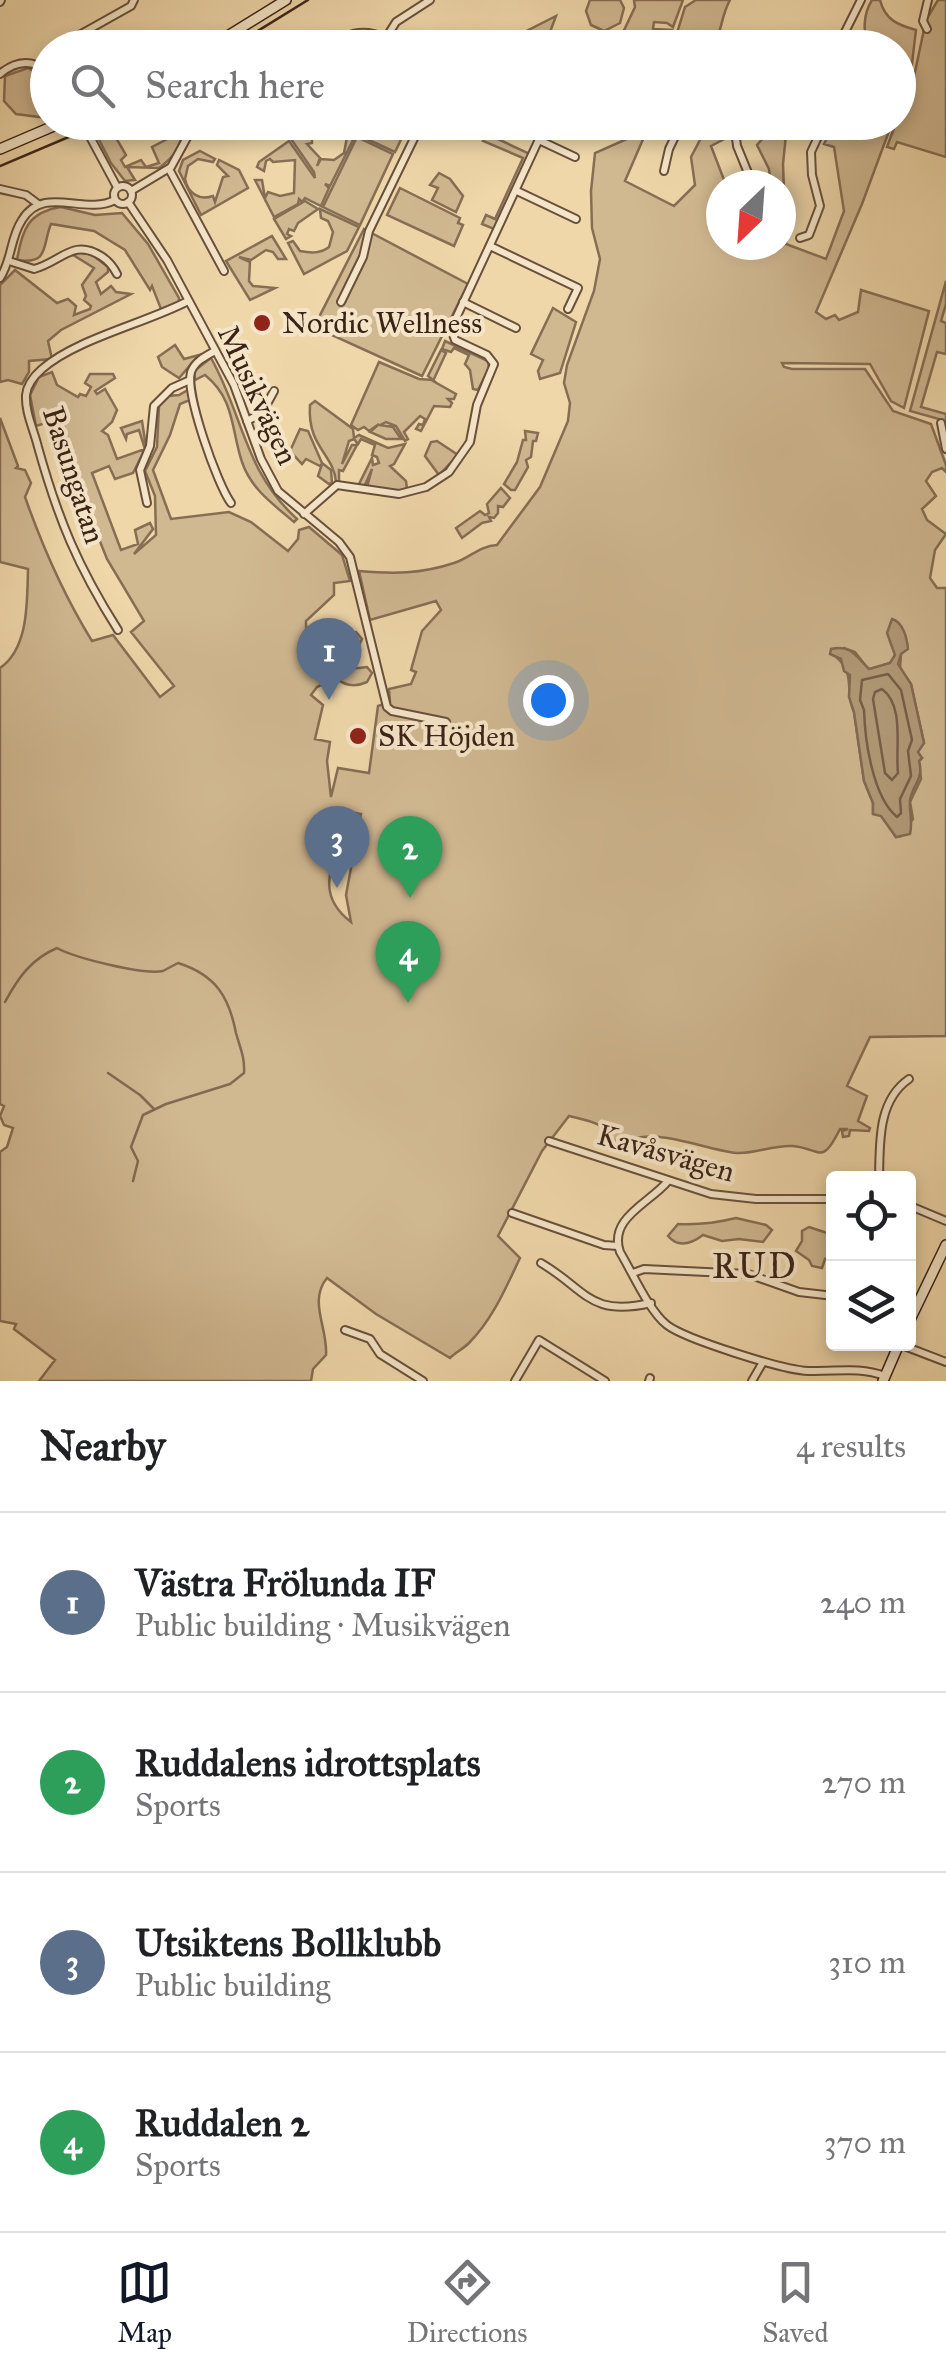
<!DOCTYPE html>
<meta charset="utf-8">
<style>
:root{--surface:#fff;--page:#f6f6f6;--text:#202124;--muted:#757577;--line:#e0e0e0;--accent:#111827}
body{margin:0;font-family:"IM FELL Great Primer",serif;background:var(--page);color:var(--text)}
.controls{position:absolute;right:30px;bottom:30px;display:grid;overflow:hidden;border-radius:10px;box-shadow:0 5px 15px #0003}
.controls button{width:90px;height:90px;display:grid;place-items:center;padding:0;border:0;border-bottom:2px solid var(--line);background:var(--surface);color:var(--text);font:50px sans-serif}
.compass{position:absolute;left:706px;top:170px;width:90px;height:90px;border-radius:50%;background:var(--surface);box-shadow:0 5px 15px #0003;rotate:205deg}
.you{position:absolute;left:548px;top:700px;width:35px;height:35px;margin:-25px;border:8px solid #fff;border-radius:50%;background:#1a73e8;box-shadow:0 0 0 15px #1a73e833}
.badge{display:grid;place-items:center;width:65px;height:65px;border-radius:50%;background:var(--accent);color:#fff;font-size:32px;font-weight:700}
.pin{position:absolute;translate:-50% -82px;filter:drop-shadow(0 2px 5px #0008)}
.pin::after{content:'';position:absolute;top:52px;width:35px;height:30px;background:inherit;clip-path:polygon(0 0,100% 0,50% 100%)}
.list{margin:0;padding:0;list-style:none}
h2{display:flex;justify-content:space-between;align-items:center;height:130px;margin:0;padding:0 40px;font-size:42px}
h2 small{font-size:32px;font-weight:400;color:var(--muted)}
.list li{display:grid;grid-template-columns:65px 1fr auto;gap:30px;align-items:center;box-sizing:border-box;height:180px;padding:0 40px;border-top:2px solid var(--line)}
.list b{display:block;font-size:38px;white-space:nowrap}
.list p{margin:0;font-size:32px;white-space:nowrap;color:var(--muted)}
.list em{font-size:32px;font-style:normal;color:var(--muted)}
.icon{flex:none;width:55px;height:55px;fill:none;stroke:currentColor;stroke-width:2;stroke-linecap:round;stroke-linejoin:round}
.map{position:relative;flex:none;width:946px;height:1381px;overflow:hidden}
.search{position:absolute;background:var(--surface);box-shadow:0 5px 15px #0003;left:30px;right:30px;top:30px;height:110px;display:flex;align-items:center;gap:25px;box-sizing:border-box;padding:0 35px;border-radius:55px;color:var(--muted);font-size:38px}
.sheet{height:850px;background:var(--surface)}
nav{display:flex;justify-content:space-around;align-items:center;box-sizing:border-box;height:140px;border-top:2px solid var(--line);background:var(--surface);font-size:28px;color:var(--muted)}
nav a{display:grid;justify-items:center;gap:5px}
nav .on{color:var(--accent)}
.map>svg:first-child{display:block}
.green{fill:#d0b891;stroke:#866e54;stroke-width:2.5;fill-rule:evenodd}
.water{fill:#b29a78;stroke:#826a51;stroke-width:2.5}
.lines{fill:none;stroke-linecap:round;stroke-linejoin:round}
.shore{stroke:#765e48;stroke-width:2.5}
.stream{stroke:#826a51;stroke-width:2.5}
.street-casing{stroke:#68503c;stroke-width:10}
.secondary-casing{stroke:#3b2317;stroke-width:12}
.street{stroke:#f5e5c8;stroke-width:6}
.secondary{stroke:#f5e5c8;stroke-width:9}
.tram{stroke:#3b2317;stroke-width:2.5}
.poi-dot{fill:#8f2418;stroke:#f5e5c8;stroke-width:4}
.labels{text-anchor:middle;stroke-width:8;stroke-linejoin:round;paint-order:stroke}
.poi-label{font-size:30px;fill:#3b2317;stroke:#f5e5c8;text-anchor:start}
.street-label{font-size:30px;fill:#3b2317;stroke:#f5e5c8}
.quarter-label{font-size:35px;letter-spacing:2.5px;fill:#3b2317;stroke:#f5e5c8}
</style>
<div class="map">
<svg width="946" height="1381" viewBox="0 0 946 1381">
<rect width="100%" height="100%" fill="#efd7aa"/>
<filter id="stains"><feTurbulence type="fractalNoise" baseFrequency=".002" numOctaves="4"/><feColorMatrix values="0 0 0 0 .2 0 0 0 0 .09 0 0 0 0 .02 0 0 0 .5 -.17"/></filter>
<radialGradient id="worn" r=".72"><stop offset=".6" stop-color="#630" stop-opacity="0"/><stop offset="1" stop-color="#630" stop-opacity=".3"/></radialGradient>
<g class="green">
<polygon points="590,0 620,0 624,8 620,23 604,31 591,25 586,11"/>
<polygon points="634,0 683,0 673,27 667,23 654,22 653,29 672,30 670,45 674,47 645,47 646,41 630,32 622,47 617,45 635,7"/>
<path d="M696,0H730C721,16 722,32 713,47H703V41C690,39 685,47 677,33L685,7Z"/>
<path d="M872,0H880C885,20 898,25 916,30L911,72L899,106L898,48L868,47C863,32 863,14 872,0Z"/>
<polygon points="938,0 946,0 946,157 897,142 894,149 887,147 915,72 926,20"/>
<polygon points="556,16 547,40 562,47 495,47"/>
<polygon points="28,68 47,77 47,118 16,114 4,101 5,76"/>
<path d="M125,123L112,131L126,155L121,160L125,167L141,160L146,167L159,163L152,147L181,132C182,148 171,159 159,168L127,167L135,180L125,181L111,163L96,134L104,124Z"/>
<polygon points="351,123 409,123 395,152 358,135 360,129 356,130"/>
<path d="M709,123H729L730,136L711,146L726,185H721V245H781V185H771L769,169L757,145L773,127L786,135L783,164L786,244L826,259L844,211L834,147L824,144L834,125L857,136L862,123H892L862,204L816,312L826,319L835,315L839,320L858,312L861,290L929,311L904,408L891,401L870,364L782,363L784,367L792,369H865L893,411L931,424L946,465V472L942,468L932,472L926,481L936,496L922,509L927,520L946,534L935,550L930,578L937,588H946V1036L870,1037L847,1086L867,1096L858,1121L870,1128L869,1131L850,1130L849,1136L843,1137L842,1131L848,1129H840C821,1167 821,1148 792,1146C773,1145 755,1154 737,1153C703,1150 655,1125 622,1143L612,1139C605,1122 584,1120 569,1116L542,1151L498,1236L520,1258C506,1287 493,1319 469,1343C463,1349 456,1352 450,1358L376,1314L327,1278C308,1301 328,1328 326,1355L313,1369L311,1381H39L55,1360L14,1329L16,1324L0,1321V1152L7,1147L13,1128L4,1125L0,1116L4,1106L0,1104V668C29,648 27,601 28,569L0,562V418L18,466L16,468L25,470L31,483L25,497C43,548 63,594 92,641L113,635L160,697L174,686L131,632L144,621L107,559L91,519L64,426L56,420L36,426L30,395L39,377L52,372L57,385L78,397L80,394L86,396L91,387L85,383L90,374H113L115,378L95,391L97,394L105,389L117,410L112,422L102,431L108,435L117,459L145,449L139,430L127,434L126,439L121,428L142,421L146,447L133,473L115,479L109,466L92,473L121,550L138,544L135,530L150,523L153,529L134,554L156,535L155,496L145,471L157,447L159,406L168,396L179,395L188,390L190,400L180,404L170,435L153,470L171,519L229,512L251,522L288,551L298,539L299,530L309,527L342,555L350,581L334,583V595L306,621C305,662 333,672 367,667L372,673L367,682C356,687 345,686 336,678L317,687L311,695L323,705L315,739L330,742L327,761L331,797L338,768L369,773L378,706L390,702L389,689L411,684L416,672L411,670L422,631L441,610L436,601L370,620L359,571C393,574 421,574 454,563C470,558 479,546 497,545L540,487L568,421L570,403L564,383L567,365L594,291L600,259L592,228L591,191L595,153L647,130L625,181L674,206L695,185L691,157ZM890,638L901,654L900,670L911,684L924,743L917,752L922,758L919,761L921,779L910,802L913,819L901,836L896,837L881,815L873,814V803L864,781L854,712C844,692 857,674 835,656L844,648L855,652L869,670L890,663L896,655ZM356,813L361,814L346,895L351,922C312,892 335,862 346,824H353Z"/>
<polygon points="350,124 356,134 330,186 325,184 329,188 321,206 305,198 302,202 299,199 298,204 274,217 255,180 262,180 265,198 268,192 280,196 294,193 295,160 273,162 270,159 266,161 264,171 257,167 259,162 289,141 315,178 314,172 291,139 303,132 312,136 312,143 307,144 320,158 317,166 321,159 334,160 344,153 347,137 345,127"/>
<polygon points="487,134 530,154 494,229 482,224 486,215 495,219 523,158 483,141"/>
<polygon points="357,137 393,154 360,225 323,207"/>
<path d="M200,151L215,159L213,162L198,159L188,166L185,179C188,193 199,201 213,196L215,202L223,177L228,176L217,165L219,160L239,170L248,188L201,215L179,171L183,160Z"/>
<polygon points="439,173 450,179 463,196 456,212 432,200 438,188 430,185"/>
<polygon points="400,188 460,218 458,223 463,225 454,246 387,215"/>
<polygon points="305,201 318,209 298,223 294,231 289,229 287,234 291,236 286,239 274,219"/>
<path d="M61,207L95,215L122,213L148,244L179,298V302L161,309L152,286L150,290L125,250L94,231L51,224C42,245 50,265 17,260C22,230 28,212 61,207Z"/>
<path d="M320,209L359,227L347,251L304,274L288,243L293,241L300,251C310,253 320,254 329,247L333,232L328,221L321,218Z"/>
<polygon points="364,229 468,284 422,376 314,327"/>
<polygon points="272,236 286,259 278,259 273,252 266,250 251,260 239,257 250,262 249,281 253,286 275,288 250,300 226,261"/>
<polygon points="74,252 91,254 108,267 108,272 96,282 101,294 111,286 116,292 131,294 61,330 48,341 52,359 29,361 29,372 22,384 8,380 0,382 0,285 15,270 57,303 68,299 76,306 74,315 90,309 91,306 84,300 86,296 82,285 94,268 70,253"/>
<polygon points="946,281 946,304 941,321 946,323 946,354 937,352 921,407 946,414 946,421 910,411"/>
<polygon points="553,308 576,322 560,373 540,379 538,371 543,360 531,354"/>
<polygon points="445,341 488,361 489,368 478,390 473,389 470,370 465,364 469,355 454,348 451,352 442,349"/>
<polygon points="175,345 184,359 199,355 179,378 162,367 158,357"/>
<polygon points="441,350 446,353 433,381 456,394 454,399 448,399 452,403 450,407 434,406 421,431 416,429 419,424 423,425 425,419 420,416 404,432 408,439 405,441 396,426 386,422 380,425 393,427 401,439 386,439 370,432 379,424 369,431 364,427 358,430 351,425 379,362 419,379 433,380 428,376"/>
<path d="M211,358C244,417 244,471 297,519L294,522C273,504 251,489 242,462C231,429 235,399 205,375L195,380L194,371Z"/>
<path d="M315,401L353,429L354,438L359,435L388,448L405,444L394,464L390,466L406,481L407,489L396,491L367,487L372,469L364,487L359,484L372,458L373,465L379,463L377,457L372,455L375,445L361,439L358,444L354,439L349,441L342,464L352,445H357L343,471L339,470V481L336,482C334,454 307,447 310,405Z"/>
<polygon points="300,429 308,431 322,463 331,470 332,483 329,484 318,476 322,464 320,466 306,459 302,464 290,451"/>
<polygon points="525,431 538,433 536,441 533,441 531,457 526,460 528,467 515,490 511,490 504,484 517,462 523,440 526,440"/>
<polygon points="437,441 458,455 439,475 425,456 431,442"/>
<polygon points="501,488 510,498 503,507 498,506 498,513 494,518 489,517 491,521 482,523 462,538 456,528 480,511 485,515 489,513 487,504"/>
<polygon points="332,621 332,644 345,642 349,635 356,632 362,639 358,648 327,658 320,639 326,633 325,623"/>
<path d="M736,1218L766,1225L772,1230L763,1242L739,1239L722,1241L703,1235C691,1244 678,1248 668,1236L678,1224C699,1225 716,1223 736,1218Z"/>
<polygon points="809,1227 833,1235 833,1255 825,1259 822,1268 812,1266 809,1260 796,1251 802,1241 802,1231"/>
</g>
<path class="water" d="M892,619C903,622 907,638 908,649L901,654L898,664L911,684L924,743L918,752L922,758L919,761C924,779 913,784 910,800C909,811 913,822 910,834L896,837L881,816L873,814V803L864,781L854,712L849,697L850,675L844,671L841,659L830,654L831,649C851,644 857,657 869,669L890,663L895,655L887,633Z"/>
<g class="lines">
<g class="shore">
<path d="M888,674L901,690L912,740L908,751L911,776L900,799L901,813L897,817C873,797 865,742 864,710L860,700L862,680Z"/>
<path d="M882,689C905,706 895,748 898,773L892,780L885,773L873,699L875,692Z"/>
</g>
<g class="stream">
<path d="M5,1002C18,978 31,959 57,948C75,958 143,975 163,971C165,970 176,964 178,963C216,975 229,997 236,1033C240,1048 245,1057 244,1073L230,1084L166,1104L143,1115L131,1147L138,1161L133,1181"/>
<polyline points="108,1073 140,1095 154,1109"/>
</g>
<g class="street-casing">
<g id="street">
<polyline points="0,2 1,0"/>
<polyline points="927,29 923,21 928,0"/>
<polyline points="728,35 753,48"/>
<polyline points="386,38 404,48"/>
<polyline points="56,48 131,6 134,0"/>
<path d="M324,48C347,34 361,27 386,38L396,22L430,0"/>
<polyline points="837,48 861,0"/>
<polyline points="41,66 48,56"/>
<path d="M0,74C15,61 31,59 48,71"/>
<polyline points="82,122 117,187"/>
<polyline points="734,122 737,146 753,185"/>
<polyline points="541,141 575,157"/>
<polyline points="169,169 224,271"/>
<polyline points="664,171 669,149 682,122"/>
<circle cx="123" cy="195" r="9"/>
<polyline points="0,189 26,195 38,204"/>
<polyline points="131,191 171,167 189,134 200,122"/>
<polyline points="517,191 576,219"/>
<polyline points="128,202 167,260 234,385 261,459 278,491 339,542 350,557 387,707 392,711 446,722"/>
<polyline points="800,238 809,235 820,206 812,175 811,152 825,122"/>
<polyline points="490,246 578,288 568,309"/>
<path d="M9,261L34,269C61,262 73,238 101,256C109,261 113,266 117,274"/>
<path d="M0,278C12,260 10,238 22,220C44,184 84,216 115,200"/>
<polyline points="341,302 363,257 369,231 422,122"/>
<polyline points="463,302 516,328"/>
<path d="M215,351C206,356 195,361 191,372C185,393 217,484 231,503"/>
<polyline points="247,421 262,413 274,391"/>
<polyline points="941,423 946,449"/>
<polyline points="147,503 140,470 150,446 154,406 172,388 190,380"/>
<polyline points="304,514 337,485 399,494 426,487 449,472 470,442 477,405 494,364 487,355 455,340 451,329 547,122"/>
<path d="M118,630C78,567 58,519 38,447C34,430 25,413 26,395C27,384 34,376 42,369C76,339 146,323 188,301"/>
<polyline points="549,1141 711,1194 756,1199 834,1199"/>
<path d="M879,1178C880,1144 877,1101 909,1079"/>
<path d="M668,1181C650,1203 608,1218 620,1252C632,1272 649,1311 667,1325C685,1339 783,1370 808,1371C836,1372 858,1366 885,1376"/>
<polyline points="908,1205 946,1221"/>
<polyline points="512,1213 604,1245 618,1246"/>
<path d="M541,1263C587,1290 589,1317 651,1303"/>
<polyline points="633,1273 644,1269 748,1274 799,1292 834,1296"/>
<polyline points="345,1330 370,1339 380,1354 423,1381"/>
<polyline points="899,1344 946,1362"/>
<polyline points="515,1381 539,1340 605,1381"/>
<polyline points="649,1381 650,1378"/>
<polyline points="752,1381 763,1362"/>
</g>
</g>
<g class="secondary-casing">
<g id="secondary">
<polyline points="208,48 286,0"/>
<polyline points="0,149 63,122"/>
<polyline points="908,1324 946,1245"/>
<polyline points="883,1381 899,1344"/>
</g>
</g>
<use href="#street" class="street"/>
<use href="#secondary" class="secondary"/>
<g class="tram">
<polyline points="230,48 308,0"/>
<polyline points="0,166 104,122"/>
</g>
</g>
<g class="poi-dot">
<circle cx="262" cy="323" r="10"/>
<circle cx="358" cy="736" r="10"/>
</g>
<g class="labels">
<g class="poi-label">
<text x="282" y="333">Nordic Wellness</text>
<text x="378" y="746">SK Höjden</text>
</g>
<g class="street-label">
<text transform="translate(258 395) rotate(65)" y="10">Musikvägen</text>
<text transform="translate(74 475) rotate(72)" y="10">Basungatan</text>
<text transform="translate(666 1153) rotate(16)" y="10">Kavåsvägen</text>
</g>
<g class="quarter-label">
<text x="755" y="1278">RUD</text>
</g>
</g>
<rect width="100%" height="100%" filter="url(#stains)"/>
<rect width="100%" height="100%" fill="url(#worn)"/>
</svg>
<div class="controls">
<button><svg class="icon" aria-label="locate" viewBox="0 0 24 24"><circle cx="12" cy="12" r="6"/><path d="M12 2v4M12 18v4M2 12h4M18 12h4"/></svg></button>
<button><svg class="icon" aria-label="layers" viewBox="0 0 24 24"><path d="M12 4l9 5-9 5-9-5zM3 14l9 5 9-5"/></svg></button>
</div>
<svg class="compass" viewBox="-18 -18 36 36"><path d="M0-13l5 13h-10z" fill="#e53935"/><path d="M0 13l5-13h-10z" fill="#757577"/></svg>
<div class="you"></div>
<div class="pin badge" style="left:329px;top:700px;background:#5c6f8a">1</div>
<div class="pin badge" style="left:410px;top:898px;background:#2e9e5b">2</div>
<div class="pin badge" style="left:337px;top:888px;background:#5c6f8a">3</div>
<div class="pin badge" style="left:408px;top:1003px;background:#2e9e5b">4</div>
<div class="search"><svg class="icon" aria-label="search" viewBox="0 0 24 24"><circle cx="10" cy="10" r="6"/><path d="M15 15l6 6"/></svg>Search here</div>
</div>
<section class="sheet">
<h2>Nearby<small>4 results</small></h2>
<ul class="list">
<li><span class="badge" style="background:#5c6f8a">1</span><div><b>Västra Frölunda IF</b><p>Public building · Musikvägen</p></div><em>240 m</em></li>
<li><span class="badge" style="background:#2e9e5b">2</span><div><b>Ruddalens idrottsplats</b><p>Sports</p></div><em>270 m</em></li>
<li><span class="badge" style="background:#5c6f8a">3</span><div><b>Utsiktens Bollklubb</b><p>Public building</p></div><em>310 m</em></li>
<li><span class="badge" style="background:#2e9e5b">4</span><div><b>Ruddalen 2</b><p>Sports</p></div><em>370 m</em></li>
</ul>
</section>
<nav>
<a class="on"><svg class="icon" aria-label="map" viewBox="0 0 24 24"><path d="M3 6l6-2 6 2 6-2v14l-6 2-6-2-6 2zM9 4v14M15 6v14"/></svg>Map</a>
<a><svg class="icon" aria-label="directions" viewBox="0 0 24 24"><path d="M12 3l9 9-9 9-9-9zM9 14v-3h6M13 9l2 2-2 2"/></svg>Directions</a>
<a><svg class="icon" aria-label="saved" viewBox="0 0 24 24"><path d="M7 4h10v16l-5-4-5 4z"/></svg>Saved</a>
</nav>
